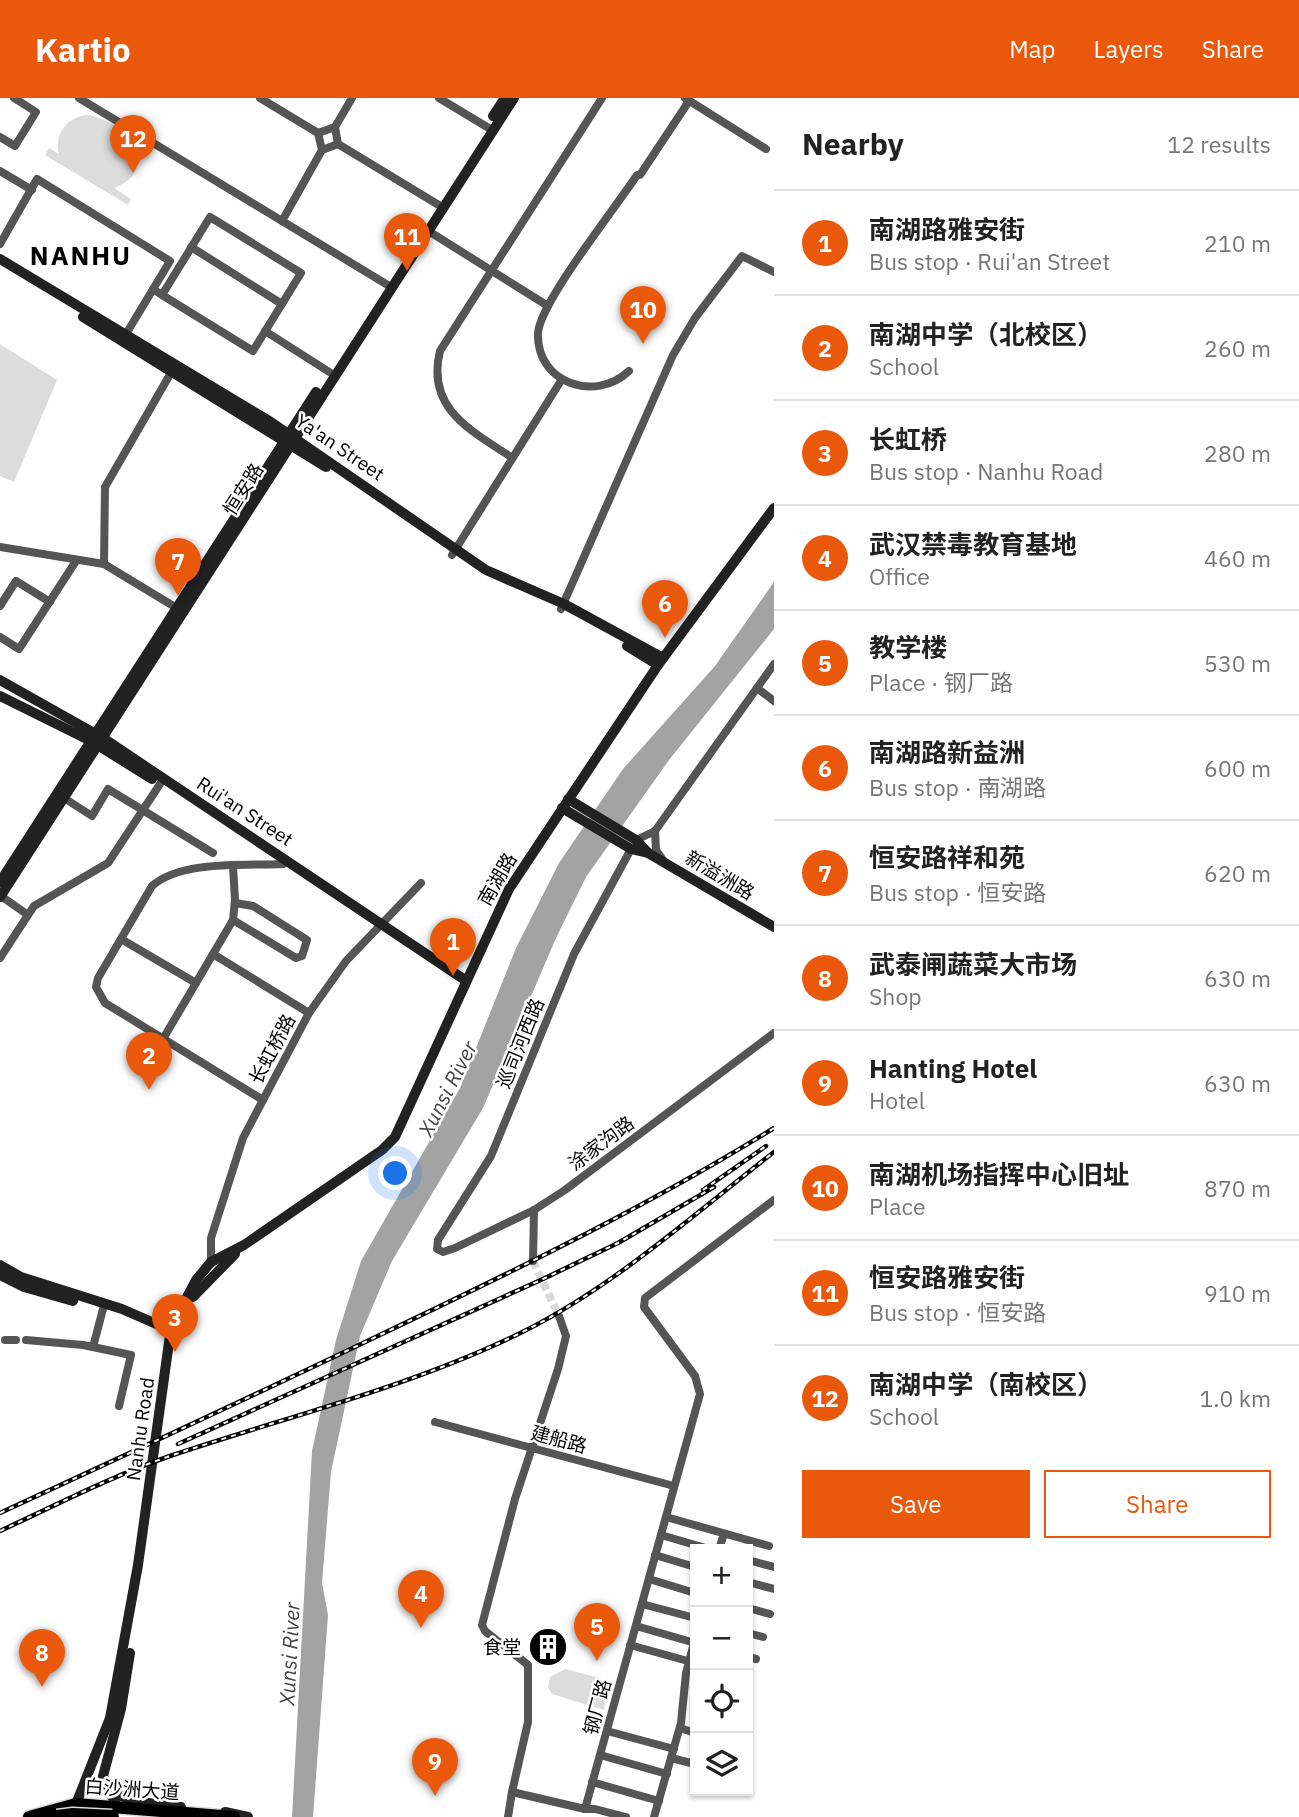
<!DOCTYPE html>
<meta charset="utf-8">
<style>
:root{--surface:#fff;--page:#f6f6f6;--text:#222;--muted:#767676;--line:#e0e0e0;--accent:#ea580c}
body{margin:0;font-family:"IBM Plex Sans","Noto Sans SC",sans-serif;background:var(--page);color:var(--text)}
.controls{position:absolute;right:21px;bottom:21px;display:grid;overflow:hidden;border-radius:0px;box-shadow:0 2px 5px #0004}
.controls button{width:63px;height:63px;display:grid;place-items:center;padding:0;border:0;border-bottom:2px solid var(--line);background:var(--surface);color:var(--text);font:35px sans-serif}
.you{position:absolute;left:396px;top:1076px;width:24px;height:24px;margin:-18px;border:5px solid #fff;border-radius:50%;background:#1a73e8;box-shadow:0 0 0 10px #1a73e833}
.badge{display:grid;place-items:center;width:46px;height:46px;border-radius:50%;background:var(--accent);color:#fff;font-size:23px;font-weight:700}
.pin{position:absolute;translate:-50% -58px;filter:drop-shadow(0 2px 4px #0008)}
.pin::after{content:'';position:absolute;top:37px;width:24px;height:21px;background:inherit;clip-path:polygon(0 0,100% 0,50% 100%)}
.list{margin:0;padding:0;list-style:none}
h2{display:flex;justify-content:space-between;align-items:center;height:91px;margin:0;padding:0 28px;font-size:30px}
h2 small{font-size:23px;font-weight:400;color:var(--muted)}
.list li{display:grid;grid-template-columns:46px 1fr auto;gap:21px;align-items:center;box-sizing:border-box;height:105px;padding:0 28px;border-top:2px solid var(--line)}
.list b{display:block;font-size:26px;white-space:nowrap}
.list p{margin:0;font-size:23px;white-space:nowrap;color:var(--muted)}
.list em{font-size:23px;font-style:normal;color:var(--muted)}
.actions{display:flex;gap:14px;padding:21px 28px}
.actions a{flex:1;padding:16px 0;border:2px solid var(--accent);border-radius:0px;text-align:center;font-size:24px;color:var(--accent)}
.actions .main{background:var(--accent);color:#fff}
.icon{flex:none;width:38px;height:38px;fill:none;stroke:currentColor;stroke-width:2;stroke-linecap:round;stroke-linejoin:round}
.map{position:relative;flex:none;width:774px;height:1719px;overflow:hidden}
header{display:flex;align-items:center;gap:42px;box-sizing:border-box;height:98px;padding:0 35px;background:var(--accent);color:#fff}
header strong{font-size:33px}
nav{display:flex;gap:38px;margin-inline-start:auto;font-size:24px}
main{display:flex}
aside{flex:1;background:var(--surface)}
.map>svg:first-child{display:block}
.green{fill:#dcdcdc}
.water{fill:#a3a3a3}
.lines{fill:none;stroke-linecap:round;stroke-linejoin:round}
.street-tunnel{stroke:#d9d9d9;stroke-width:8;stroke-dasharray:8 4;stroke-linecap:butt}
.primary-casing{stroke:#dbdbdb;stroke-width:15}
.street{stroke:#555;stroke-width:8}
.secondary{stroke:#222;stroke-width:10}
.primary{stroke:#000;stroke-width:12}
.rail-casing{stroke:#000;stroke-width:4.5}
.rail{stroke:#fff;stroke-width:2;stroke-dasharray:5;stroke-linecap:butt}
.highway-bridge-casing{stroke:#dbdbdb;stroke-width:17;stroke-linecap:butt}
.highway-bridge{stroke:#000;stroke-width:14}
.labels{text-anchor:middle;stroke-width:5;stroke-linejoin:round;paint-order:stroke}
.street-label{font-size:19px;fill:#000;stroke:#fff}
.poi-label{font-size:19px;fill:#000;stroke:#fff;text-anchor:end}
.water-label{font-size:21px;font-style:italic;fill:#444;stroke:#fff}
.district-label{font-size:26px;font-weight:bold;letter-spacing:2px;fill:#000;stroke:#fff}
</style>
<header>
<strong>Kartio</strong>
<nav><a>Map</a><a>Layers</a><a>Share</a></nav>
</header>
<main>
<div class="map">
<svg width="774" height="1719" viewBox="0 0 774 1719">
<rect width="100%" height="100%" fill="#fff"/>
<g class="green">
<path d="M86,17C122,19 166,70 114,90L131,101L128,107L45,57L49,50L59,56C54,37 66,20 86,17Z"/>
<polygon points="0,246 57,282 14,384 0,378"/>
<polygon points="565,1571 600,1580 607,1588 604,1612 552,1596 548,1589 550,1579"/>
</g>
<polygon class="water" points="774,484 774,531 669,662 586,779 556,840 483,1010 392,1163 360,1238 331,1374 322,1485 328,1517 313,1719 292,1719 312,1353 336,1242 361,1163 460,990 516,850 559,765 623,671 715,568"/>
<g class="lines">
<polyline class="street-tunnel" points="533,1163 559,1218"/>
<g class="primary-casing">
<polyline id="primary" points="29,1719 76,1706 234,1719"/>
</g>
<g class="street">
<polyline points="79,0 391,189"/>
<polyline points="260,0 318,35 322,52"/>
<polyline points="439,0 492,32"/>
<polyline points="685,0 766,51"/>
<polyline points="335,29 338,46 442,109"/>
<polyline points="318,35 335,29 352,0"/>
<polyline points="0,39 15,48 36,14 14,0"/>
<polyline points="0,73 32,92"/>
<polyline points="282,123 322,52 338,46"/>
<polyline points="422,129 548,208"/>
<polyline points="0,146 37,81 170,163 123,241"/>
<polyline points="191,149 282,206"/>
<polyline points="153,191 162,197 253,253 301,175 210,119 162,197"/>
<polyline points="265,233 334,277"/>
<path d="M629,273C595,305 536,285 538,235C540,204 617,108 637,77H640L689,3"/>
<path d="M511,359C470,332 426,310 440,253L602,0"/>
<polyline points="0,449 104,466 180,512"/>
<polyline points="452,457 562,281"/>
<polyline points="104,466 105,389 172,273"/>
<polyline points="0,508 16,483 50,504"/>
<polyline points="561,511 673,257 695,220 742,158 774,174"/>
<polyline points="0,539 19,551 76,463"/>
<polyline points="757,590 774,603"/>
<polyline points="64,700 92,718 108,691 213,755"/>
<polyline points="655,733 656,752 663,762"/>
<polyline points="636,742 655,733 774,566"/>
<polyline points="631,751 574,856 491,1058 438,1142 437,1151 443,1154 455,1150 534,1112 565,1092 774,935"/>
<polyline points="1,798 28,817 34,808 108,765 160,686"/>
<polyline points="233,822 296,860 302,858 307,842 253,808 235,805"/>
<polyline points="121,841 196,885"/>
<polyline points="213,856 309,915"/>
<polyline points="0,860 28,817"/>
<polyline points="163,941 233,822 235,802 233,768"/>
<path d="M263,1002L105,905L96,889L98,880L152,788C181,762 245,768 283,766"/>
<polyline points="533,1163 534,1112"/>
<polyline points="211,1164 211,1140 243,1040 309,915 346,863 421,785"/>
<polyline points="5,1242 16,1242"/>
<polyline points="26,1242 83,1247 131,1257 119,1308"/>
<polyline points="93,1249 103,1211"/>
<polyline points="435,1324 674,1388"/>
<polyline points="666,1419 769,1448"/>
<polyline points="661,1437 709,1451"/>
<polyline points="719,1451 724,1436"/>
<polyline points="655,1457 695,1469"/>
<polyline points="748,1462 774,1469"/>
<polyline points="649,1481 695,1495"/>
<polyline points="748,1484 774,1491"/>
<polyline points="642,1506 695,1520"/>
<polyline points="748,1510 770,1516"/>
<polyline points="636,1528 695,1545"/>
<polyline points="748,1535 763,1539"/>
<polyline points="630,1547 695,1565"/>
<polyline points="748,1559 756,1561"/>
<polyline points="748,1580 748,1581"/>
<polyline points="680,1630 695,1635"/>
<polyline points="607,1633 674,1651"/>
<polyline points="600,1657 667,1676"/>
<polyline points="671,1660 695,1666"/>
<polyline points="592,1684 659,1703"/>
<polyline points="512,1694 528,1624 528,1567 485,1533 482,1527 515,1401 558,1271 566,1238 559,1218"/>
<polyline points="585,1711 595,1711 626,1719"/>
<polyline points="508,1719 512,1694 585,1711 700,1296 695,1278 644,1209 645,1200 774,1102"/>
<polyline points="654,1719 681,1625 686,1575 695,1541"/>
</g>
<g class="secondary">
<polyline points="493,18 505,0"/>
<polyline points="0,161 271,324 486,472 564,506 663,560"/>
<polyline points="83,219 326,369"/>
<polyline points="627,548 658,567"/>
<polyline points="0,582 103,640 465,882"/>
<polyline points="0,598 91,643 152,681"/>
<polyline points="562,710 631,751 648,755 636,742 568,701"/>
<polyline points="648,755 774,829"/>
<polyline points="0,784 316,294"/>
<polyline points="0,799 514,0"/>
<polyline points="0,1167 21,1179 122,1211 177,1235"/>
<polyline points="0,1177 24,1189 73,1203"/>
<polyline points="193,1199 235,1156"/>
<polyline points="109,1693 132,1703 181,1709"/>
<polyline points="117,1709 103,1678 121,1611 130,1555"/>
<polyline points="76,1713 76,1706 110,1620 138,1467 170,1237 180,1212 196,1182 211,1164 244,1147 382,1052 395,1039 509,791 658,567 774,410"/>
<polyline points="225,1714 248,1719"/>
</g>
<use href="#primary" class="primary"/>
<g class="rail-casing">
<g id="rail">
<polyline points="703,1092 766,1048"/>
<polyline points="178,1346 543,1181 618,1145 714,1089"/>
<path d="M0,1415C128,1356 257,1296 384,1235C518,1171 648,1108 774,1030"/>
<path d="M0,1433C56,1407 112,1378 170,1358C283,1320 402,1291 510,1240C607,1195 690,1119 774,1054"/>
</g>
</g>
<use href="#rail" class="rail"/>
<g class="highway-bridge-casing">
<polyline id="highway-bridge" points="57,1719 73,1717 112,1719"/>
</g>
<use href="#highway-bridge" class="highway-bridge"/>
</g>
<defs>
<g id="building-disc" transform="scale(2.0125)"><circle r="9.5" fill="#000" stroke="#fff"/><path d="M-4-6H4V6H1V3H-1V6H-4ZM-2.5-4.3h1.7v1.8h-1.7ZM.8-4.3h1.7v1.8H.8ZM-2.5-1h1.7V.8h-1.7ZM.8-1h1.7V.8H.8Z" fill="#fff"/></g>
</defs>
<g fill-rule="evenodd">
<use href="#building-disc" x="548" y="1549"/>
</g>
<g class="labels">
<g class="street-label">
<text transform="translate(340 349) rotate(34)" y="7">Ya'an Street</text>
<text transform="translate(243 391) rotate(-58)" y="7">恒安路</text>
<text transform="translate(245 713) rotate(33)" y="7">Rui'an Street</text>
<text transform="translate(720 777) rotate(31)" y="7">新溢洲路</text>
<text transform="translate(497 781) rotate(-60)" y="7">南湖路</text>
<text transform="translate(520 945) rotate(-68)" y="7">巡司河西路</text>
<text transform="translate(272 951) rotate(-62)" y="7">长虹桥路</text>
<text transform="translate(601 1045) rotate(-37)" y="7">涂家沟路</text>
<text transform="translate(140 1331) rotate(-82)" y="7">Nanhu Road</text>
<text transform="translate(559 1341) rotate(15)" y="7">建船路</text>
<text transform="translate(597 1609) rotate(-75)" y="7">钢厂路</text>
<text transform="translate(132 1691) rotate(4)" y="7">白沙洲大道</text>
</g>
<g class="poi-label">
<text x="521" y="1556">食堂</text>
</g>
<g class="water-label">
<text transform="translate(448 991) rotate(-63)" y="7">Xunsi River</text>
<text transform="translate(290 1556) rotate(-87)" y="7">Xunsi River</text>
</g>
<g class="district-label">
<text x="81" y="167">NANHU</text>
</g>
</g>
</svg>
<div class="controls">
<button>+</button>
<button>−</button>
<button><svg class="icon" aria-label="locate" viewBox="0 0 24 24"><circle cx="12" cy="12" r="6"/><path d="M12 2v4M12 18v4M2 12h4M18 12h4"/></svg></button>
<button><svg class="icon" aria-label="layers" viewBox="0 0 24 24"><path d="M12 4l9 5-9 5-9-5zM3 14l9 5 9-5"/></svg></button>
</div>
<div class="you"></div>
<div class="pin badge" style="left:453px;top:878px">1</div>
<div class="pin badge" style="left:149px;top:992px">2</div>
<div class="pin badge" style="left:175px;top:1254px">3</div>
<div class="pin badge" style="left:421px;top:1530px">4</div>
<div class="pin badge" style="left:597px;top:1563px">5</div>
<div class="pin badge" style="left:665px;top:540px">6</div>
<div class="pin badge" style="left:178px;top:498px">7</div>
<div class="pin badge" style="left:42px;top:1589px">8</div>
<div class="pin badge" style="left:435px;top:1698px">9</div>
<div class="pin badge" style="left:643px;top:246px">10</div>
<div class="pin badge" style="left:407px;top:173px">11</div>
<div class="pin badge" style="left:133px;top:75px">12</div>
</div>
<aside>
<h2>Nearby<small>12 results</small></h2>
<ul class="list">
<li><span class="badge">1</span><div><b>南湖路雅安街</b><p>Bus stop · Rui'an Street</p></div><em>210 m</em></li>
<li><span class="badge">2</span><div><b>南湖中学（北校区）</b><p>School</p></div><em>260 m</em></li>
<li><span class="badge">3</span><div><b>长虹桥</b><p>Bus stop · Nanhu Road</p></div><em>280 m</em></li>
<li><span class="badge">4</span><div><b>武汉禁毒教育基地</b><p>Office</p></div><em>460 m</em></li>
<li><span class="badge">5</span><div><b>教学楼</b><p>Place · 钢厂路</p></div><em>530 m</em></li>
<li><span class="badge">6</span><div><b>南湖路新益洲</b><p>Bus stop · 南湖路</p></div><em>600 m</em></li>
<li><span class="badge">7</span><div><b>恒安路祥和苑</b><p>Bus stop · 恒安路</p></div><em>620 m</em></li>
<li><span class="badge">8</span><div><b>武泰闸蔬菜大市场</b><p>Shop</p></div><em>630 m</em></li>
<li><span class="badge">9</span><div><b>Hanting Hotel</b><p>Hotel</p></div><em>630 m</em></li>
<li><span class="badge">10</span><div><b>南湖机场指挥中心旧址</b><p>Place</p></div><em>870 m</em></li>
<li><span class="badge">11</span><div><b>恒安路雅安街</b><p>Bus stop · 恒安路</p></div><em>910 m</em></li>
<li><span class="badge">12</span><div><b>南湖中学（南校区）</b><p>School</p></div><em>1.0 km</em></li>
</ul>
<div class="actions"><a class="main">Save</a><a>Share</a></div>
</aside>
</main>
